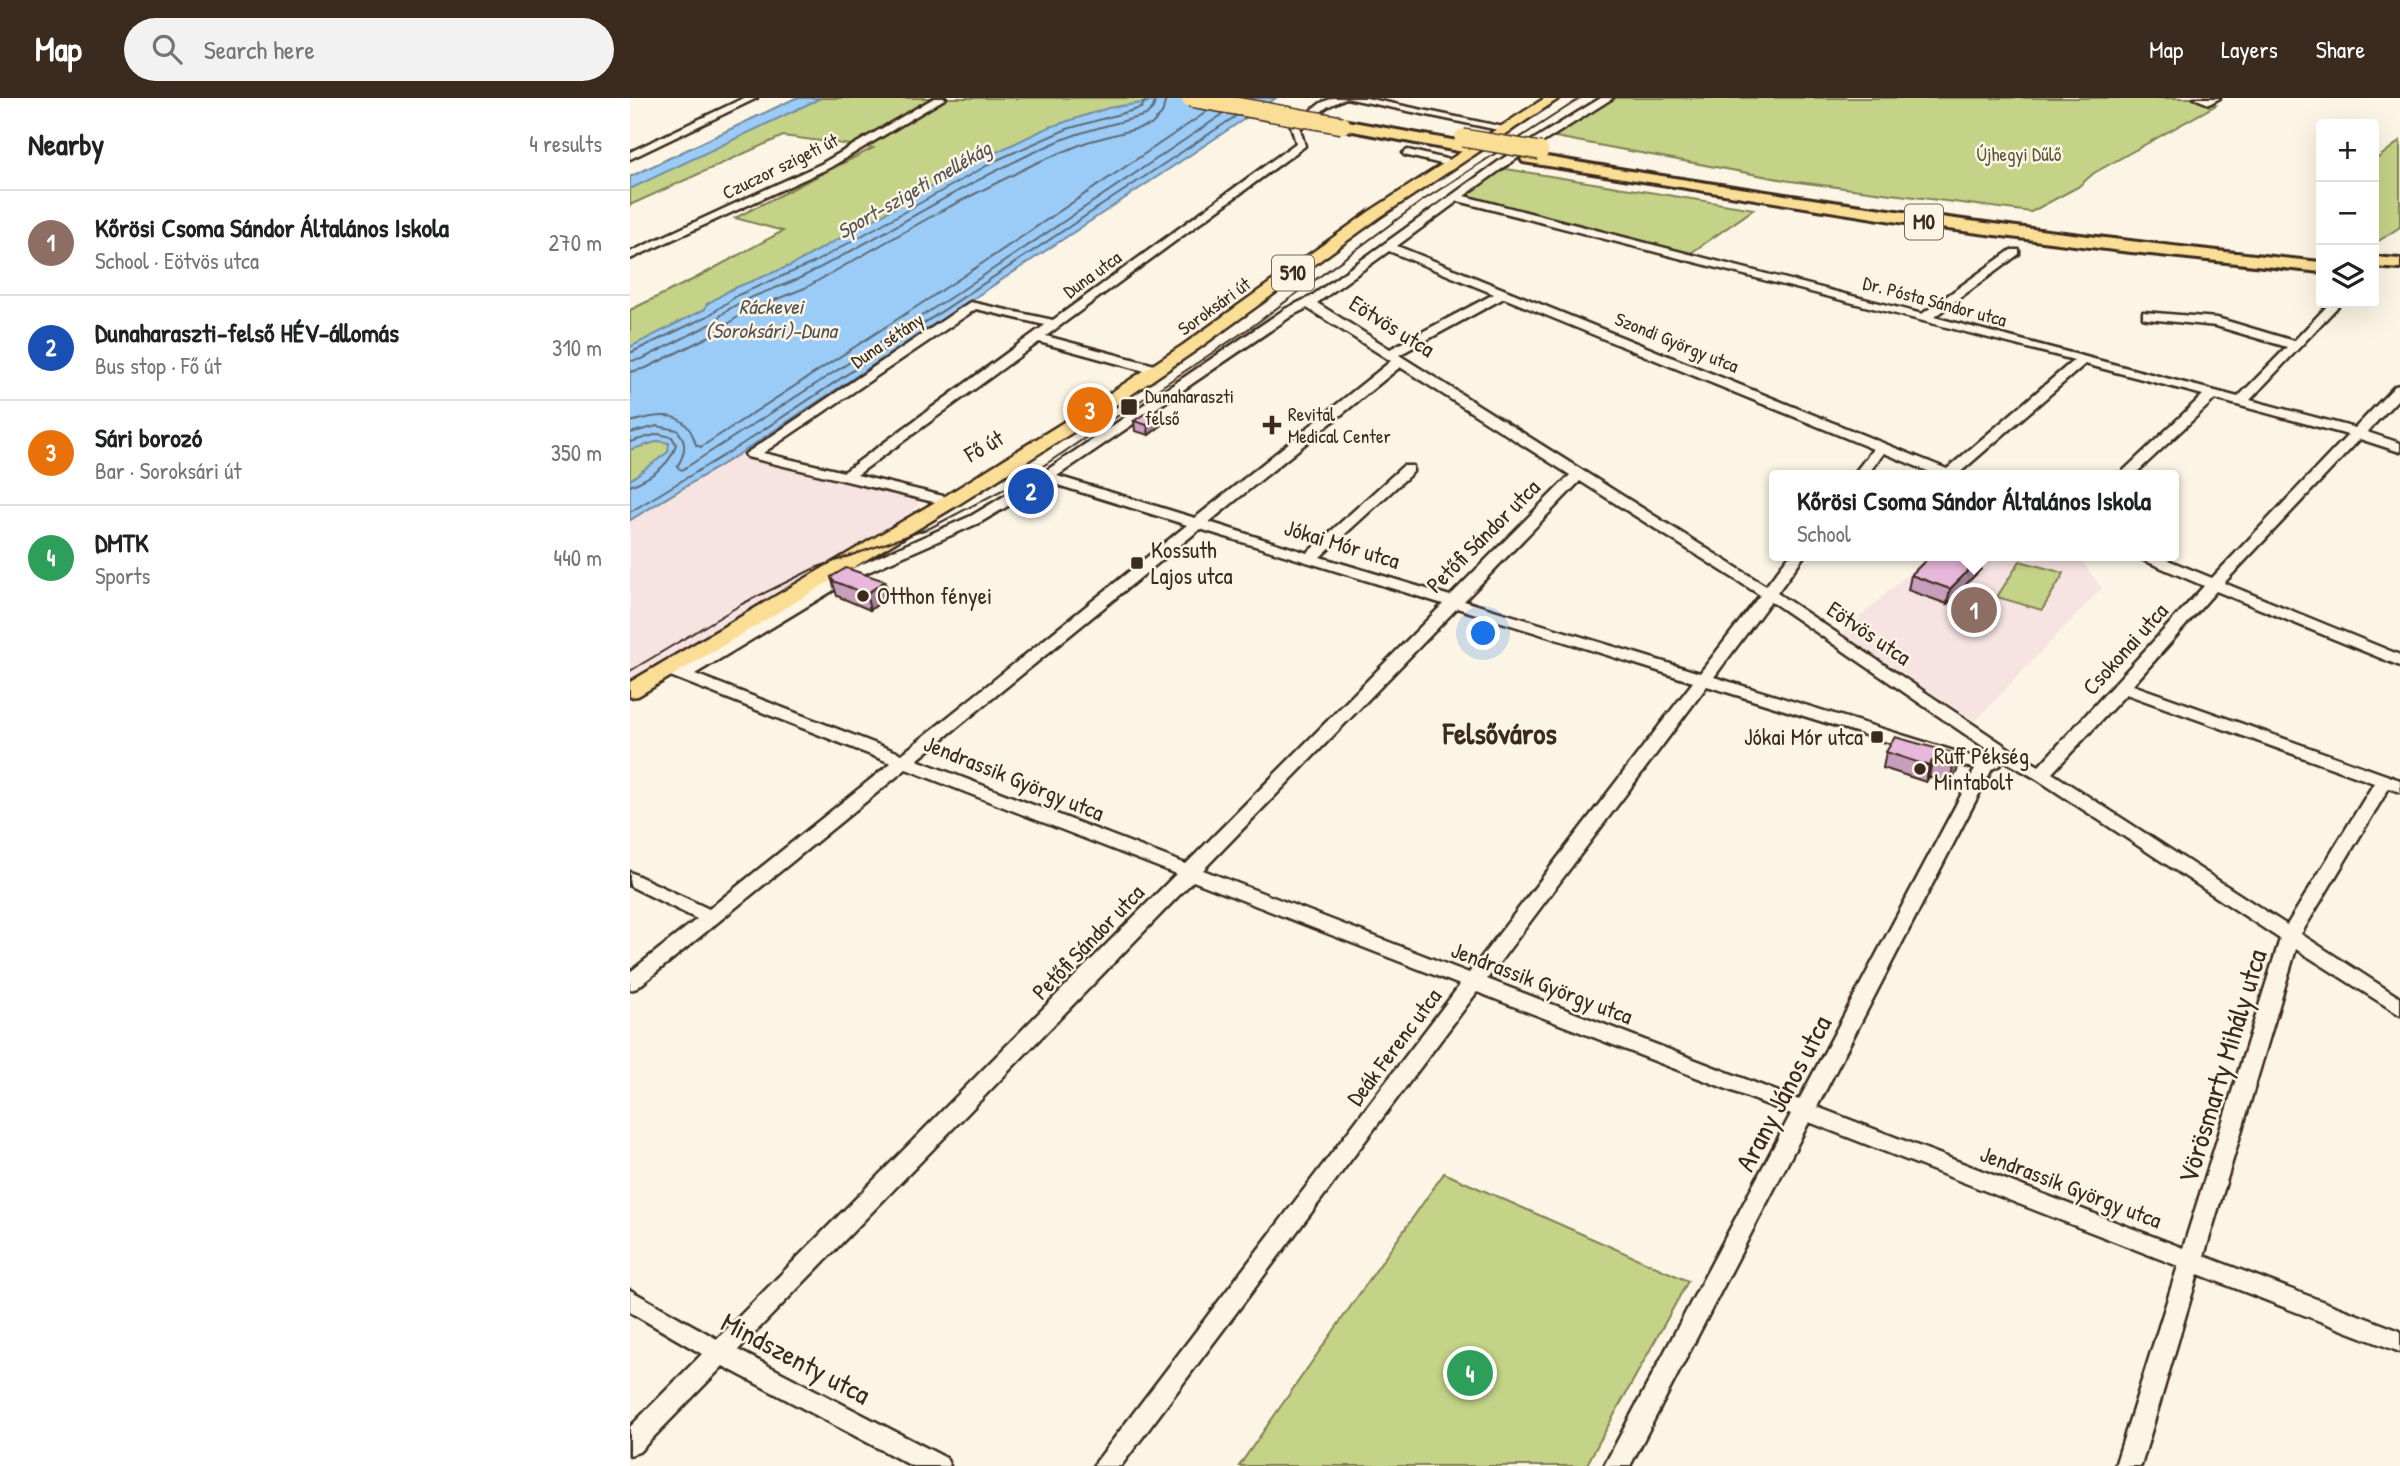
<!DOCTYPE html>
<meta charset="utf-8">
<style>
:root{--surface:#fff;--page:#f2f2f2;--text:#202124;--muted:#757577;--line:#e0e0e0;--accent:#3b2a1e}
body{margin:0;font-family:"Patrick Hand",sans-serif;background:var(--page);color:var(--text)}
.controls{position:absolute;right:21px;top:21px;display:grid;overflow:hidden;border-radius:7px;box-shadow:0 7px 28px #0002}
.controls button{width:63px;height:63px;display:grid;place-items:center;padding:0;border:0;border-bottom:2px solid var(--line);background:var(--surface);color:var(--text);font:35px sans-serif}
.you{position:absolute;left:854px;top:536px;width:24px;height:24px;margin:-18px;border:5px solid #fff;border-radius:50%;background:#1a73e8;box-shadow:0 0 0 10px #1a73e833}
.badge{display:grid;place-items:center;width:46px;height:46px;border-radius:50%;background:var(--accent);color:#fff;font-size:23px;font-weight:700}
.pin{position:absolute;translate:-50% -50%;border:4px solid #fff;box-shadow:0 2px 7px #0006}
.popup{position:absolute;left:1139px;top:372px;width:410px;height:91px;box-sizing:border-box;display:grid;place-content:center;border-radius:7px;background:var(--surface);filter:drop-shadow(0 2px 5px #0005);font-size:23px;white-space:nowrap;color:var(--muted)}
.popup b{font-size:26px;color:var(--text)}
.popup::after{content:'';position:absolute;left:50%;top:100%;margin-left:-14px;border:14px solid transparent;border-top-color:var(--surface)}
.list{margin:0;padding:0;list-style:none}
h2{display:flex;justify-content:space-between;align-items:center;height:91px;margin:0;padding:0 28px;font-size:30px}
h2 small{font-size:23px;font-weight:400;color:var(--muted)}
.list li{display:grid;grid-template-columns:46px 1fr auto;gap:21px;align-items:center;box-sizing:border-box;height:105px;padding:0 28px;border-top:2px solid var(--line)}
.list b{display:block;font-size:26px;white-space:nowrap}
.list p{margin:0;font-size:23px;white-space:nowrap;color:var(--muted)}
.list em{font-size:23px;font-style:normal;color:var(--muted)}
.icon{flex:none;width:38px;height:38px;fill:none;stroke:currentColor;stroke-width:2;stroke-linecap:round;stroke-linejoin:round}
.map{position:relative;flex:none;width:1770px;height:1368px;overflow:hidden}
header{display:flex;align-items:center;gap:42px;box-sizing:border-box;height:98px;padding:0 35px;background:var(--accent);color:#fff}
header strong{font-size:33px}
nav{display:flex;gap:38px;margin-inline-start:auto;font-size:24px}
.search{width:490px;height:63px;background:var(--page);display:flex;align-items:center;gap:18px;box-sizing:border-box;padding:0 24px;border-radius:38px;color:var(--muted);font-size:26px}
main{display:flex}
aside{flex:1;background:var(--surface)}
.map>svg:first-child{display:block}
.built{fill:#f6e3e2}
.green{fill:#c4d387;stroke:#807e52;stroke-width:2}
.water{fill:#9bccf7;stroke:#758ba0;stroke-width:2}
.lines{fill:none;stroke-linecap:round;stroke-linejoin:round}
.shore{stroke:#616b75;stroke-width:2}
.minor-casing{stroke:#3b2a1e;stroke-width:5}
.major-casing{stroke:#3b2a1e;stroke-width:5}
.highway-casing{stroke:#3b2a1e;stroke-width:6}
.minor{fill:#fcf5e5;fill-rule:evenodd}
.major{fill:#fbde96;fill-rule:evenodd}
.highway{fill:#fbde96;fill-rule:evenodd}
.tram{stroke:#3b2a1e;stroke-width:2}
.highway-bridge-casing{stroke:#3b2a1e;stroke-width:20;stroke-linecap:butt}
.highway-bridge{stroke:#fbde96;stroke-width:17}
.wall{fill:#c79ebc;stroke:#3b2a1e;stroke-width:2}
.shaded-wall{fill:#a28199;stroke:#3b2a1e;stroke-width:2}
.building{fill:#e7b8db;stroke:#3b2a1e;stroke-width:2}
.poi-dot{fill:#3b2a1e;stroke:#fcf5e5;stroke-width:2.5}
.labels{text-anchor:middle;stroke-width:5;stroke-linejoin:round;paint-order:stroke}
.far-park-label{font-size:19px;fill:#5d5438;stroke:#fcf5e5}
.far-street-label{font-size:19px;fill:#3b2a1e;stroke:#fcf5e5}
.far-poi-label{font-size:19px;fill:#3b2a1e;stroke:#fcf5e5;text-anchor:start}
.far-water-label{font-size:21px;font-style:italic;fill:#535254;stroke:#fcf5e5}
.shield{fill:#fcf5e5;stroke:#75675a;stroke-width:2}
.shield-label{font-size:21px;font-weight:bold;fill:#3b2a1e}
.street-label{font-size:23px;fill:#3b2a1e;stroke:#fcf5e5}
.poi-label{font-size:23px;fill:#3b2a1e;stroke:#fcf5e5;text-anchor:start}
.near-street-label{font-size:28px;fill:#3b2a1e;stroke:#fcf5e5}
.district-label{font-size:30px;font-weight:bold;fill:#3b2a1e;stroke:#fcf5e5}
</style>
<header>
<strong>Map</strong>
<div class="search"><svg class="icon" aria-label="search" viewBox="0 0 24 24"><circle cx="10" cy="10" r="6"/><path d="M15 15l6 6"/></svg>Search here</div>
<nav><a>Map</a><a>Layers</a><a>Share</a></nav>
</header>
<main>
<aside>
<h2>Nearby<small>4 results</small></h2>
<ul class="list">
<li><span class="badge" style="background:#8d6e63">1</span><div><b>Kőrösi Csoma Sándor Általános Iskola</b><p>School · Eötvös utca</p></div><em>270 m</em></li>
<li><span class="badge" style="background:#1a4fb4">2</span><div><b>Dunaharaszti-felső HÉV-állomás</b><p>Bus stop · Fő út</p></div><em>310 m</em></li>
<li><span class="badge" style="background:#e8710a">3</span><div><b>Sári borozó</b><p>Bar · Soroksári út</p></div><em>350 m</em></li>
<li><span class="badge" style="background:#2e9e5b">4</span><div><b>DMTK</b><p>Sports</p></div><em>440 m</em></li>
</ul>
</aside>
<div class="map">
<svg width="1770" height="1368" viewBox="0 0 1770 1368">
<rect width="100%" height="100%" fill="#fcf5e5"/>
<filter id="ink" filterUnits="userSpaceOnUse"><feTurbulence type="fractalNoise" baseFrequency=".0143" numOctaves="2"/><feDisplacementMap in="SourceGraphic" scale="14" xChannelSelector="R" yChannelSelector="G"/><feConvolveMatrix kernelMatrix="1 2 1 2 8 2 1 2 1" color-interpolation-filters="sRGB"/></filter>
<g filter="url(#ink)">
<g class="built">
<polygon points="109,356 293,400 281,415 0,582 0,422"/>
<polygon points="1298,458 1457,458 1452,464 1472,490 1345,623 1212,535"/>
</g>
<g class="green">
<polygon points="166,0 546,0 529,3 109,356 0,422 0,212 64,181 153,133 105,120 243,50 153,38 0,107 0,79"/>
<polygon points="983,0 1561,0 1586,7 1464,75 1448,89 1401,114 1160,83 920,38"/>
<polygon points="1770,43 1770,129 1744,146 1744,63"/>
<polygon points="870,70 1124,111 1058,157 834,99"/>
<polygon points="1390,463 1434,475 1412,512 1367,499"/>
<polygon points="814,1075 1058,1183 956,1368 609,1368"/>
</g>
<g class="water">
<polygon points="166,0 191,0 0,91 0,79"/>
<polygon points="546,0 646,0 109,356 0,422 0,382 38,354 39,345 29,343 0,352 0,249 75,211 77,206 102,191 162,167 350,62 417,30 478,10"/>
</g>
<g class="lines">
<g class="shore">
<polyline points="0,255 78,218 108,197 183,165 367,62 437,31 511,10 517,0"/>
<path d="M0,263L12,261L83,225C106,199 142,194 172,179C255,137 334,85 420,47C450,33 484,26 516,17L523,10L526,0"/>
<polyline points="0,274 16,270 86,235 114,214 175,190 311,113 406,65 457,44 521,27 532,16 536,0"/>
<path d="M0,324C31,316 56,310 66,347L71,349L326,183L578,13"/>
<path d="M0,335L27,328L47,332C58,344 55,356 47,369L52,372L332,192L593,16"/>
<path d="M0,344L28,336L42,339L46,346C41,368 20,380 0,388"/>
<polyline points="0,414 106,350 606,18"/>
</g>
<g class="minor-casing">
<g id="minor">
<polygon points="114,0 127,0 0,61 0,54"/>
<polygon points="304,0 316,0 199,70 0,161 0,154 191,66"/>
<path d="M702,0H716L697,9L670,31L675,48L416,238L532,269V275H522L409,244L227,377L317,399V405L312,406L117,359L115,356L340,204L423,222L666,45L661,28L691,5ZM346,211L415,227L214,374L133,355Z"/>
<polygon points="716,0 736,0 883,31 878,34"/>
<path d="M971,0H983L880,65L834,98L1292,216L1381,152H1389V156L1304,219L1608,299L1657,249L1586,228L1517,221L1513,220V214L1587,220L1664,243L1700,205H1711L1620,302L1725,330L1765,288L1770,287V299L1737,334L1770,345V354L1730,341L1594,485L1770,557V568L1586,493L1503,587L1770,682V694L1759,690L1671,836L1770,900V917L1666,851L1574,1158L1770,1233V1254L1568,1176L1511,1368H1485L1548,1168L1179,1024L1000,1368H974L1161,1016L847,894L491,1368H463L830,887L563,783L108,1252L316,1360L320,1368H282L93,1268L9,1354L0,1357V1329L72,1256L0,1214V1192L87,1241L546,776L276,671L7,890L0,892V874L67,821L0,788V774L79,811L261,665L30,574L28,571L30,568L36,566L51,571L212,475L341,418L411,376L655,211L680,199L872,61ZM828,103L1444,262L1317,371L767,148ZM759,153L864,196L760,251L687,205ZM874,200L1243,351L1223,377H1237L1254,355L1307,377H1327L1455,266L1573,297L1489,377H1504L1585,301L1718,337L1582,480L1528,458H1509L1511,461L1574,488L1409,668L1383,653L1147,495L1174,458H1159L1136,488L769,257ZM677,210L761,263L565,420L427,378L663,217ZM770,269L940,377L820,498L690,459L783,374V368H773L677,455L579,424ZM950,383L1130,497L1070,575L834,503ZM418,384L557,427L272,656L65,576L222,481L351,424ZM570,431L813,506L556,766L287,662ZM1140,504L1145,506L1367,658L1353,662L1084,579ZM827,510L1063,584L839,875L573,772ZM1077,588L1345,671L1169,1002L857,881ZM1496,596L1744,685L1657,827L1422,675ZM1371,661L1405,680L1650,841L1553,1150L1187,1009L1362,671L1370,667Z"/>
<polygon points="1564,0 1590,0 1579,6"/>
<polygon points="778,52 828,64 829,66 824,69 774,57 773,55"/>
</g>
</g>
<g class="major-casing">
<polygon id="major" points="915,0 930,0 750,119 565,253 489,305 326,408 8,598 0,599 0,584 312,400 477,297 553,247 740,113"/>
</g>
<g class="highway-casing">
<g id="highway">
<polygon points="712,22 833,44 841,49 833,54 707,30 704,27 707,24"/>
<path d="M899,56C1162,101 1426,137 1691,164V174L1492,153L1294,128L893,64L891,61Z"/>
<polygon points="1744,159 1770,161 1770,171 1744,169"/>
</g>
</g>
<use href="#minor" class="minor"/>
<use href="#major" class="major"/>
<use href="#highway" class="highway"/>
<polyline class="tram" points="0,573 112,506 185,470 300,430 395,380 624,227 792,103 951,0"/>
<g class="highway-bridge-casing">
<g id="highway-bridge">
<polyline points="560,0 712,27"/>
<polyline points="833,40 910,53"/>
</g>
</g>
<use href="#highway-bridge" class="highway-bridge"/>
</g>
<g class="wall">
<polygon points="504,323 532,327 519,337 505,333"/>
<polygon points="1300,458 1353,458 1351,471 1317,506 1278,492 1281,477"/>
<polygon points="201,479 255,483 259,498 240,512 207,498"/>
<polygon points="1256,654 1330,657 1327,673 1320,685 1299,679 1296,684 1253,670"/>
</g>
<g class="shaded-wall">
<polygon points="531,318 532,327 519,337 517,327"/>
<polygon points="1352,458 1353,458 1351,471 1317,506 1320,491"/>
<polygon points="255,483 259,498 240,512 236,496"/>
<polygon points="1330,657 1327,673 1320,685 1323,669"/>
<polygon points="1302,663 1299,679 1296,684 1299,668"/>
</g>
<g class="building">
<polygon points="517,314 531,318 517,327 504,323"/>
<polygon points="1300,458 1352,458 1320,491 1281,477"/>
<polygon points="216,470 255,483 236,496 203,483 201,479"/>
<polygon points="1265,639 1330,657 1323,669 1302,663 1299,668 1256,654"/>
</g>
</g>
<g class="poi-dot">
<rect x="490" y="300" width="18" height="18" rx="3.5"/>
<path d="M638.5 316.5h7v7h7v7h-7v7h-7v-7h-7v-7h7z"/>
<rect x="500" y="458" width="14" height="14" rx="3.5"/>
<circle cx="233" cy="498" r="7"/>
<rect x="1240" y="632" width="14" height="14" rx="3.5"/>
<circle cx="1290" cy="671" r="7"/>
</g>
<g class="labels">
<g class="far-park-label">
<text x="1389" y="63">Újhegyi Dűlő</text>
</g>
<g class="far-street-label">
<text transform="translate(150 68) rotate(-26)" y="7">Czuczor szigeti út</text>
<text transform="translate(462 176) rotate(-36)" y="7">Duna utca</text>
<text transform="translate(1305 203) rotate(15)" y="7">Dr. Pósta Sándor utca</text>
<text transform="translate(584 208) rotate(-36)" y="7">Soroksári út</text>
<text transform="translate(257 242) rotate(-34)" y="7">Duna sétány</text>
<text transform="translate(1047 244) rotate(22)" y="7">Szondi György utca</text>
</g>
<g class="far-poi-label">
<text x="515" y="305">Dunaharaszti<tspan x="515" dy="22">felső</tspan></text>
<text x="658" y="323">Revital<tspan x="658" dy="22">Medical Center</tspan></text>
</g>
<g class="far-water-label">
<text transform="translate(284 92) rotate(-30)" y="7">Sport-szigeti mellékág</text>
<text x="141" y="216">Ráckevei<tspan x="141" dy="24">(Soroksári)-Duna</tspan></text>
</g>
<g class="shield">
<rect x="1275" y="106.5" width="38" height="35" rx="5"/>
<rect x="642" y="157.5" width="42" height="35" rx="5"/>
</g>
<g class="shield-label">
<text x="1294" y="131">M0</text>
<text x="663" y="182">510</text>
</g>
<g class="street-label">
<text transform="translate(762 228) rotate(32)" y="8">Eötvös utca</text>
<text transform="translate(354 348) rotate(-30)" y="8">Fő út</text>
<text transform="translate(853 438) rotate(-45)" y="8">Petőfi Sándor utca</text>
<text transform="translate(712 446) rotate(17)" y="8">Jókai Mór utca</text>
<text transform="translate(1239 535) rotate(34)" y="8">Eötvös utca</text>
<text transform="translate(1495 551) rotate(-48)" y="8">Csokonai utca</text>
<text transform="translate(384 680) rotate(22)" y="8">Jendrassik György utca</text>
<text transform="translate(458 844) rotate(-46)" y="8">Petőfi Sándor utca</text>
<text transform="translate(912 885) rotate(21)" y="8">Jendrassik György utca</text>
<text transform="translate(764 949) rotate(-53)" y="8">Deák Ferenc utca</text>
<text transform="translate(1441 1089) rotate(21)" y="8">Jendrassik György utca</text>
</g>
<g class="poi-label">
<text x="521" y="460">Kossuth<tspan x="521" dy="26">Lajos utca</tspan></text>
<text x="247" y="506">Otthon fényei</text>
<text x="1233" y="647" text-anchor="end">Jókai Mór utca</text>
<text x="1304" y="666">Ruff Pékség<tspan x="1304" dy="26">Mintabolt</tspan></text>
</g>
<g class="near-street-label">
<text transform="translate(1592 968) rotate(-73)" y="10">Vörösmarty Mihály utca</text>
<text transform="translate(1153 995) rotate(-62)" y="10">Arany János utca</text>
<text transform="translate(166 1260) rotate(28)" y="10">Mindszenty utca</text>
</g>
<g class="district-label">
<text x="870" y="646">Felsőváros</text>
</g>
</g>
</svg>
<div class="controls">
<button>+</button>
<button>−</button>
<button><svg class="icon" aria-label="layers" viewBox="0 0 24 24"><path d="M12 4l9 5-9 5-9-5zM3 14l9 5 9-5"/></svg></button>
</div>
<div class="you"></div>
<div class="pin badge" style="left:1344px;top:512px;background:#8d6e63">1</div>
<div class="popup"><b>Kőrösi Csoma Sándor Általános Iskola</b>School</div>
<div class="pin badge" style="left:401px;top:393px;background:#1a4fb4">2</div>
<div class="pin badge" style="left:460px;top:312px;background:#e8710a">3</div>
<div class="pin badge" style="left:840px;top:1275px;background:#2e9e5b">4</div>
</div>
</main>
